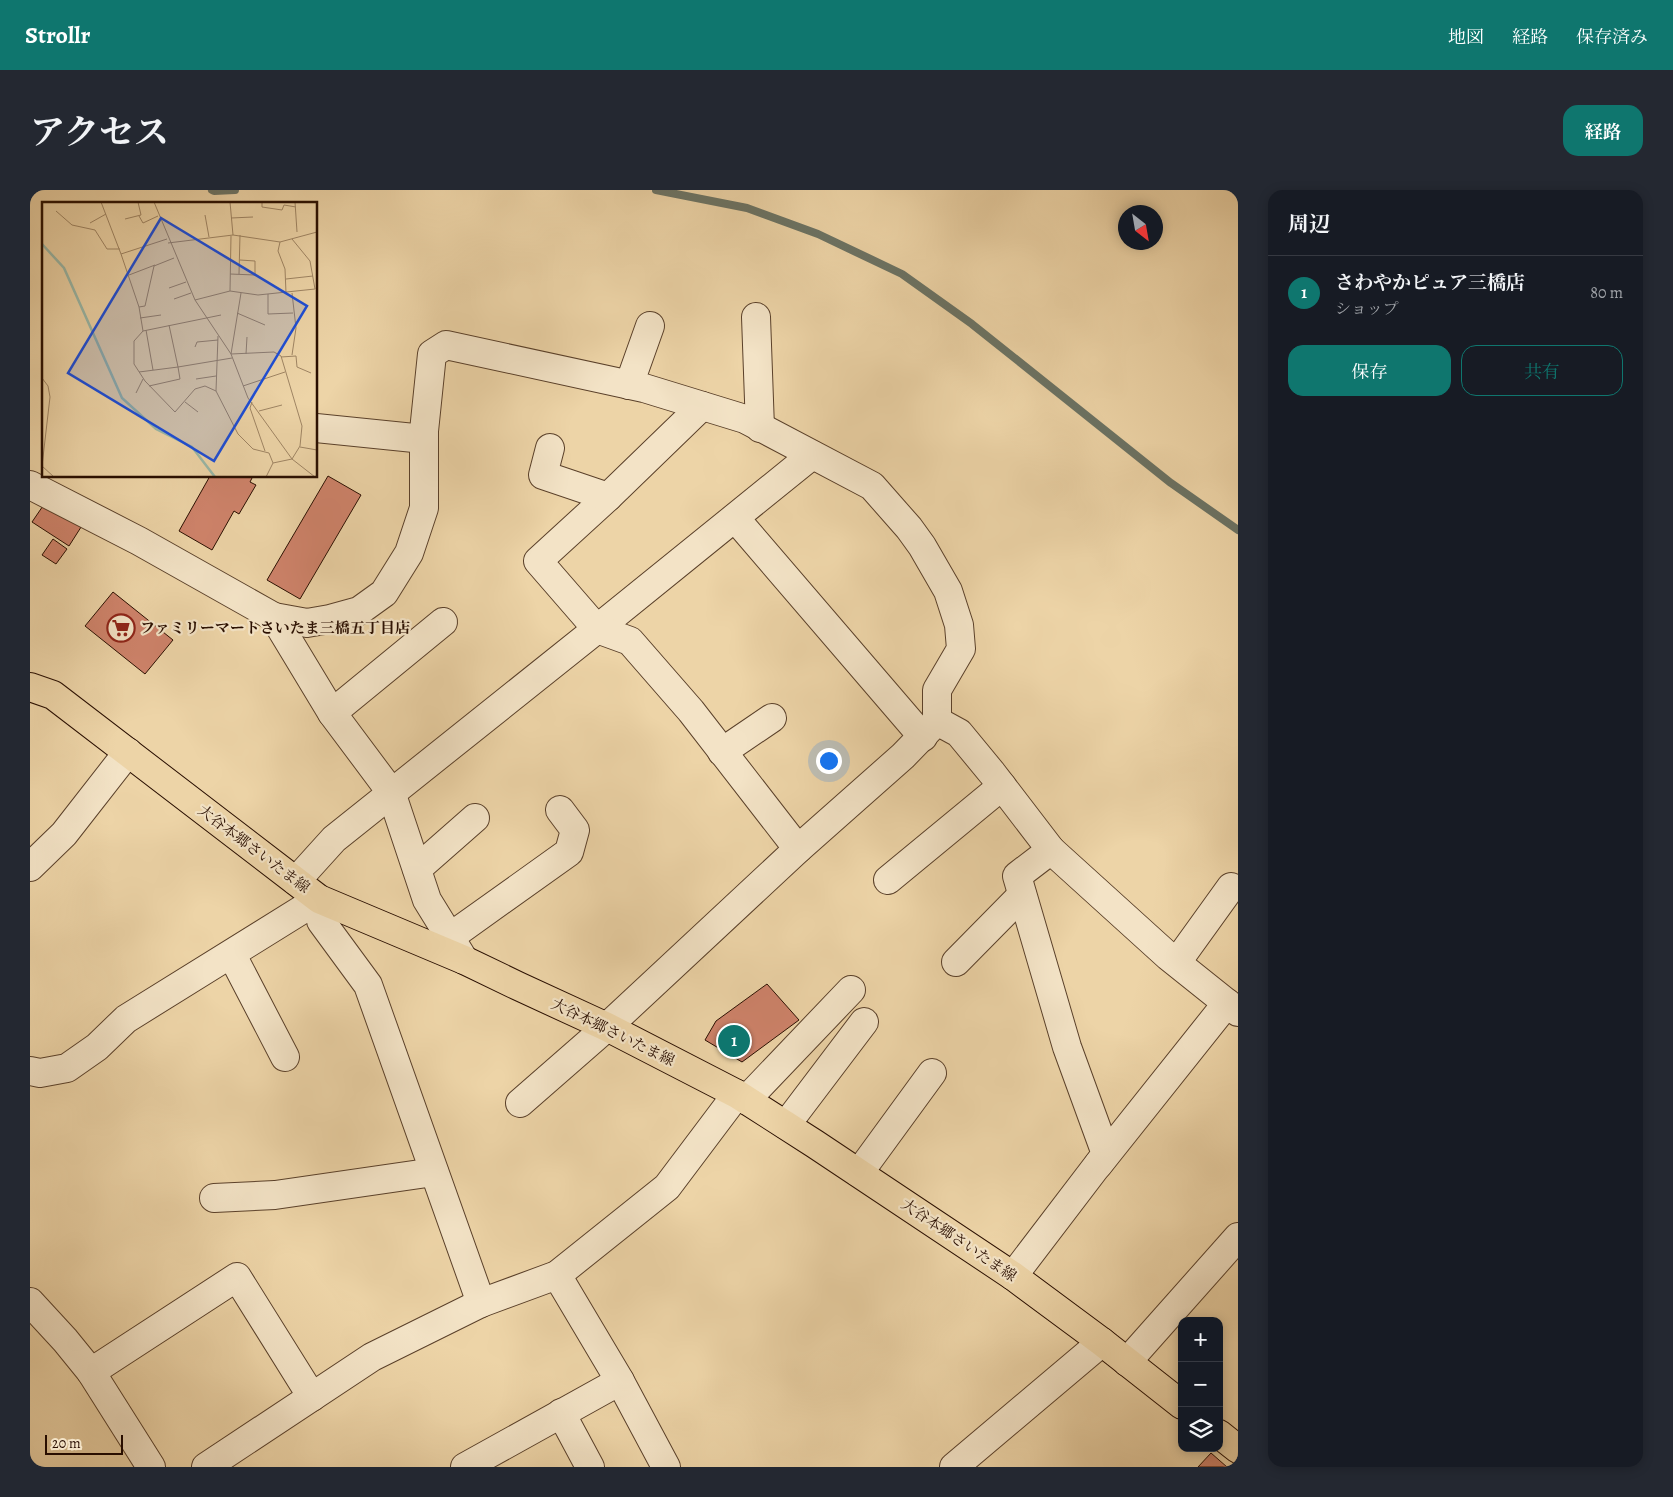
<!DOCTYPE html>
<html lang="ja">
<meta charset="utf-8">
<style>
:root{--surface:#171b24;--page:#242831;--text:#f1f3f6;--muted:#9ea1a6;--line:#363941;--accent:#0f766e}
body{margin:0;font-family:Alegreya,"Noto Serif JP",serif;background:var(--page);color:var(--text)}
.controls{position:absolute;right:15px;bottom:15px;display:grid;overflow:hidden;border-radius:10px;box-shadow:0 2px 12px #0003}
.controls button{width:45px;height:45px;display:grid;place-items:center;padding:0;border:0;border-bottom:1px solid var(--line);background:var(--surface);color:var(--text);font:25px sans-serif}
.compass{position:absolute;left:1088px;top:15px;width:45px;height:45px;border-radius:50%;background:var(--surface);box-shadow:0 2px 12px #0003;rotate:149deg}
.scale{position:absolute;left:15px;bottom:12px;width:78px;box-sizing:border-box;padding-left:5px;border:2px solid #290e00;border-top:0;font-size:14px;line-height:18px;white-space:nowrap;color:#290e00;-webkit-text-stroke:4px #f3e3c6;paint-order:stroke}
.you{position:absolute;left:798px;top:570px;width:18px;height:18px;margin:-12px;border:4px solid #fff;border-radius:50%;background:#1a73e8;box-shadow:0 0 0 8px #1a73e833}
.badge{display:grid;place-items:center;width:32px;height:32px;border-radius:50%;background:var(--accent);color:#fff;font-size:16px;font-weight:700}
.pin{position:absolute;translate:-50% -50%;border:2px solid #fff;box-shadow:0 1px 5px #0006}
.list{margin:0;padding:0;list-style:none}
h2{display:flex;justify-content:space-between;align-items:center;height:65px;margin:0;padding:0 20px;font-size:21px}
h2 small{font-size:16px;font-weight:400;color:var(--muted)}
.list li{display:grid;grid-template-columns:32px 1fr auto;gap:15px;align-items:center;box-sizing:border-box;height:75px;padding:0 20px;border-top:1px solid var(--line)}
.list b{display:block;font-size:19px;white-space:nowrap}
.list p{margin:0;font-size:16px;white-space:nowrap;color:var(--muted)}
.list em{font-size:16px;font-style:normal;color:var(--muted)}
.actions{display:flex;gap:10px;padding:15px 20px}
.actions a{flex:1;padding:11px 0;border:1px solid var(--accent);border-radius:15px;text-align:center;font-size:18px;color:var(--accent)}
.actions .main{background:var(--accent);color:#fff}
.icon{flex:none;width:28px;height:28px;fill:none;stroke:currentColor;stroke-width:2;stroke-linecap:round;stroke-linejoin:round}
.map{position:relative;flex:none;width:1208px;height:1277px;overflow:hidden;border-radius:15px}
header{display:flex;align-items:center;gap:30px;box-sizing:border-box;height:70px;padding:0 25px;background:var(--accent);color:#fff}
header strong{font-size:24px}
nav{display:flex;gap:28px;margin-inline-start:auto;font-size:18px}
.intro{display:flex;align-items:center;justify-content:space-between;box-sizing:border-box;height:120px;padding:0 30px}
h1{margin:0;font-size:35px}
.button{padding:12px 22px;border-radius:15px;background:var(--accent);color:#fff;font-size:18px;font-weight:700}
main{display:flex;gap:30px;padding:0 30px}
aside{flex:1;background:var(--surface);border-radius:15px;box-shadow:0 2px 12px #0003}
.map>svg:first-child{display:block}
.lines{fill:none;stroke-linecap:round;stroke-linejoin:round}
.stream{stroke:#6c7465;stroke-width:8}
.building{fill:#cf836b;stroke:#290e00}
.minor-casing{stroke:#5a402a;stroke-width:30}
.major-casing{stroke:#290e00;stroke-width:30}
.minor{stroke:#f3e3c6;stroke-width:28}
.major{stroke:#edd4a7;stroke-width:28}
.labels{text-anchor:middle;stroke-width:4.5;stroke-linejoin:round;paint-order:stroke}
.poi-label{font-size:15px;font-weight:bold;fill:#290e00;stroke:#f3e3c6;text-anchor:start}
.street-label{font-size:15px;fill:#290e00;stroke:#f3e3c6}
.inset-river{fill:none;stroke:#99b8a8;stroke-width:2.5}
.inset-road{fill:none;stroke:#9f8564;stroke-width:1}
.view{fill:#1d4ed8;fill-opacity:0.15;stroke:#1d4ed8;stroke-width:2.5}
.inset-edge{fill:none;stroke:#290e00;stroke-width:2.5}
</style>
<header>
<strong>Strollr</strong>
<nav><a>地図</a><a>経路</a><a>保存済み</a></nav>
</header>
<div class="intro"><h1>アクセス</h1><a class="button">経路</a></div>
<main>
<div class="map">
<svg width="1208" height="1277" viewBox="0 0 1208 1277">
<rect width="100%" height="100%" fill="#edd4a7"/>
<filter id="stains"><feTurbulence type="fractalNoise" baseFrequency=".004" numOctaves="4"/><feColorMatrix values="0 0 0 0 .2 0 0 0 0 .09 0 0 0 0 .02 0 0 0 .5 -.17"/></filter>
<radialGradient id="worn" r=".72"><stop offset=".6" stop-color="#630" stop-opacity="0"/><stop offset="1" stop-color="#630" stop-opacity=".3"/></radialGradient>
<g class="lines">
<g class="stream">
<polyline points="182,0 184,1 205,0"/>
<polyline points="626,0 717,18 788,44 872,84 942,134 1141,293 1208,340"/>
</g>
</g>
<g class="building">
<polygon points="180,286 223,286 220,292 226,295 209,324 204,321 182,360 149,341"/>
<polygon points="298,286 331,305 270,409 237,390"/>
<polygon points="17,310 53,334 39,356 2,332"/>
<polygon points="23,349 37,359 26,374 12,365"/>
<polygon points="83,402 143,450 115,484 55,436"/>
<polygon points="737,794 769,830 712,872 675,850 686,831"/>
<polygon points="1181,1263 1197,1277 1168,1277"/>
</g>
<g class="lines">
<g class="minor-casing">
<g id="minor">
<polyline points="726,127 730,238"/>
<polyline points="599,195 620,136"/>
<polyline points="672,216 578,307 508,371 567,439 782,265"/>
<polyline points="286,238 394,249"/>
<polyline points="520,258 513,285 578,307"/>
<polyline points="0,295 109,351 244,427 302,523 361,602 397,710 434,770"/>
<polyline points="705,328 893,547"/>
<polyline points="244,427 277,433 300,429 329,421 354,403 379,363 394,318 394,241 402,164 416,155 614,198 715,229 842,296 879,338 892,356 918,401 929,435 931,459 907,500 907,531"/>
<polyline points="302,523 413,432"/>
<polyline points="692,562 742,528"/>
<polyline points="1021,660 1138,766 1208,822"/>
<polyline points="0,677 34,644 98,562"/>
<polyline points="387,679 445,628"/>
<polyline points="858,690 972,596"/>
<polyline points="266,691 304,649 567,439 600,451 661,521 768,659"/>
<polyline points="420,747 539,662 545,640 530,620"/>
<polyline points="202,765 255,867"/>
<polyline points="926,772 992,705"/>
<polyline points="1147,772 1201,697"/>
<polyline points="0,881 10,883 37,878 67,857 96,829 289,709 291,731 338,795 451,1113"/>
<polyline points="716,910 821,800"/>
<polyline points="490,913 577,837 768,659 873,566 907,531 929,543 962,583 1021,660 987,686 1037,857 1076,964 983,1086"/>
<polyline points="756,935 834,832"/>
<polyline points="1068,975 1197,813"/>
<polyline points="829,983 902,883"/>
<polyline points="184,1008 245,1005 404,982"/>
<polyline points="527,1085 590,1191 636,1277"/>
<polyline points="0,1112 35,1150 61,1182 121,1277"/>
<polyline points="1097,1172 1208,1047"/>
<polyline points="61,1182 207,1087 282,1207"/>
<polyline points="531,1223 560,1277"/>
<polyline points="176,1277 342,1167 451,1113 527,1085 637,997 707,904"/>
<polyline points="435,1277 590,1191"/>
<polyline points="924,1277 1072,1152"/>
</g>
</g>
<g class="major-casing">
<g id="major">
<polyline points="0,497 23,505 289,709 434,770 488,796 577,837 707,904 785,954 983,1086 1072,1152 1152,1215"/>
<polyline points="1189,1244 1208,1259"/>
</g>
</g>
<use href="#minor" class="minor"/>
<use href="#major" class="major"/>
</g>
<defs>
<g id="supermarket-ring" transform="scale(1.4375)"><circle r="9.5" fill="#f3e3c6" stroke="#8f2418" stroke-width="1.5"/><path d="M-6-5.5h2.5l.6 2H6L4.5 2H-2.5L-4.4-4H-6ZM-1.5 3.2a1.3 1.3 0 1 0 .1 0ZM3 3.2a1.3 1.3 0 1 0 .1 0Z" fill="#8f2418"/></g>
</defs>
<g fill-rule="evenodd">
<use href="#supermarket-ring" x="91" y="438"/>
</g>
<g class="labels">
<g class="poi-label">
<text x="110" y="443">ファミリーマートさいたま三橋五丁目店</text>
</g>
<g class="street-label">
<text transform="translate(224 659) rotate(37)" y="5">大谷本郷さいたま線</text>
<text transform="translate(583 842) rotate(26)" y="5">大谷本郷さいたま線</text>
<text transform="translate(929 1050) rotate(34)" y="5">大谷本郷さいたま線</text>
</g>
</g>
<g transform="translate(12 12)">
<rect width="275" height="275" fill="#edd4a7"/>
<path class="inset-river" d="M0,42L22,66L80,196L114,227L150,245L173,275"/>
<path class="inset-road" d="M59,0L79,52L125,37M112,0L153,98L189,152L206,196L250,257M188,0L191,33M220,0V5L240,8L242,3L254,5M253,0L255,30M14,9L30,23L53,28L65,47H78M163,13L167,35M97,14L101,21L116,14M189,16L211,15M83,17L99,13L96,0M48,21L64,12M238,40L236,49L243,67L244,91M126,41L191,33L238,40L275,30M79,52L97,105M132,56L112,64L103,104L97,105L101,129L179,113M188,72L213,73V59L198,58M197,72L198,33M87,73L113,63M244,77L271,74M127,86L144,80M188,89L189,34M199,91L189,152L232,150L239,154L260,224L258,244L250,257L273,275M226,92V112L251,111M132,97L149,91M153,98L188,89L216,93L273,87L268,59L250,37M195,111L223,123M98,116L119,113M127,123L136,165L190,156M104,128L111,168M101,129L92,139V162L103,179L133,210L153,187L163,184L174,189M176,134L174,189L196,232L211,247L227,251L231,261M153,145L155,140L176,138M204,152L205,135M250,153L254,126L250,91M239,155L254,154L255,165L269,171M97,170L136,165L138,177L107,184M0,176L6,184L8,195L0,264M154,177L174,174M201,184L243,170M94,191L101,177M143,200L156,210M210,200L208,206L223,249M217,209L240,203M258,245L275,248M0,264L12,275M224,275L231,261L250,257"/>
<path class="view" d="M119,16L265,104L172,259L26,171Z"/>
<rect width="275" height="275" class="inset-edge"/>
</g>
<rect width="100%" height="100%" filter="url(#stains)"/>
<rect width="100%" height="100%" fill="url(#worn)"/>
</svg>
<div class="controls">
<button>+</button>
<button>−</button>
<button><svg class="icon" aria-label="layers" viewBox="0 0 24 24"><path d="M12 4l9 5-9 5-9-5zM3 14l9 5 9-5"/></svg></button>
</div>
<svg class="compass" viewBox="-18 -18 36 36"><path d="M0-13l5 13h-10z" fill="#e53935"/><path d="M0 13l5-13h-10z" fill="#9ea1a6"/></svg>
<div class="scale">20 m</div>
<div class="you"></div>
<div class="pin badge" style="left:704px;top:851px">1</div>
</div>
<aside>
<h2>周辺<small></small></h2>
<ul class="list">
<li><span class="badge">1</span><div><b>さわやかピュア三橋店</b><p>ショップ</p></div><em>80 m</em></li>
</ul>
<div class="actions"><a class="main">保存</a><a>共有</a></div>
</aside>
</main>
